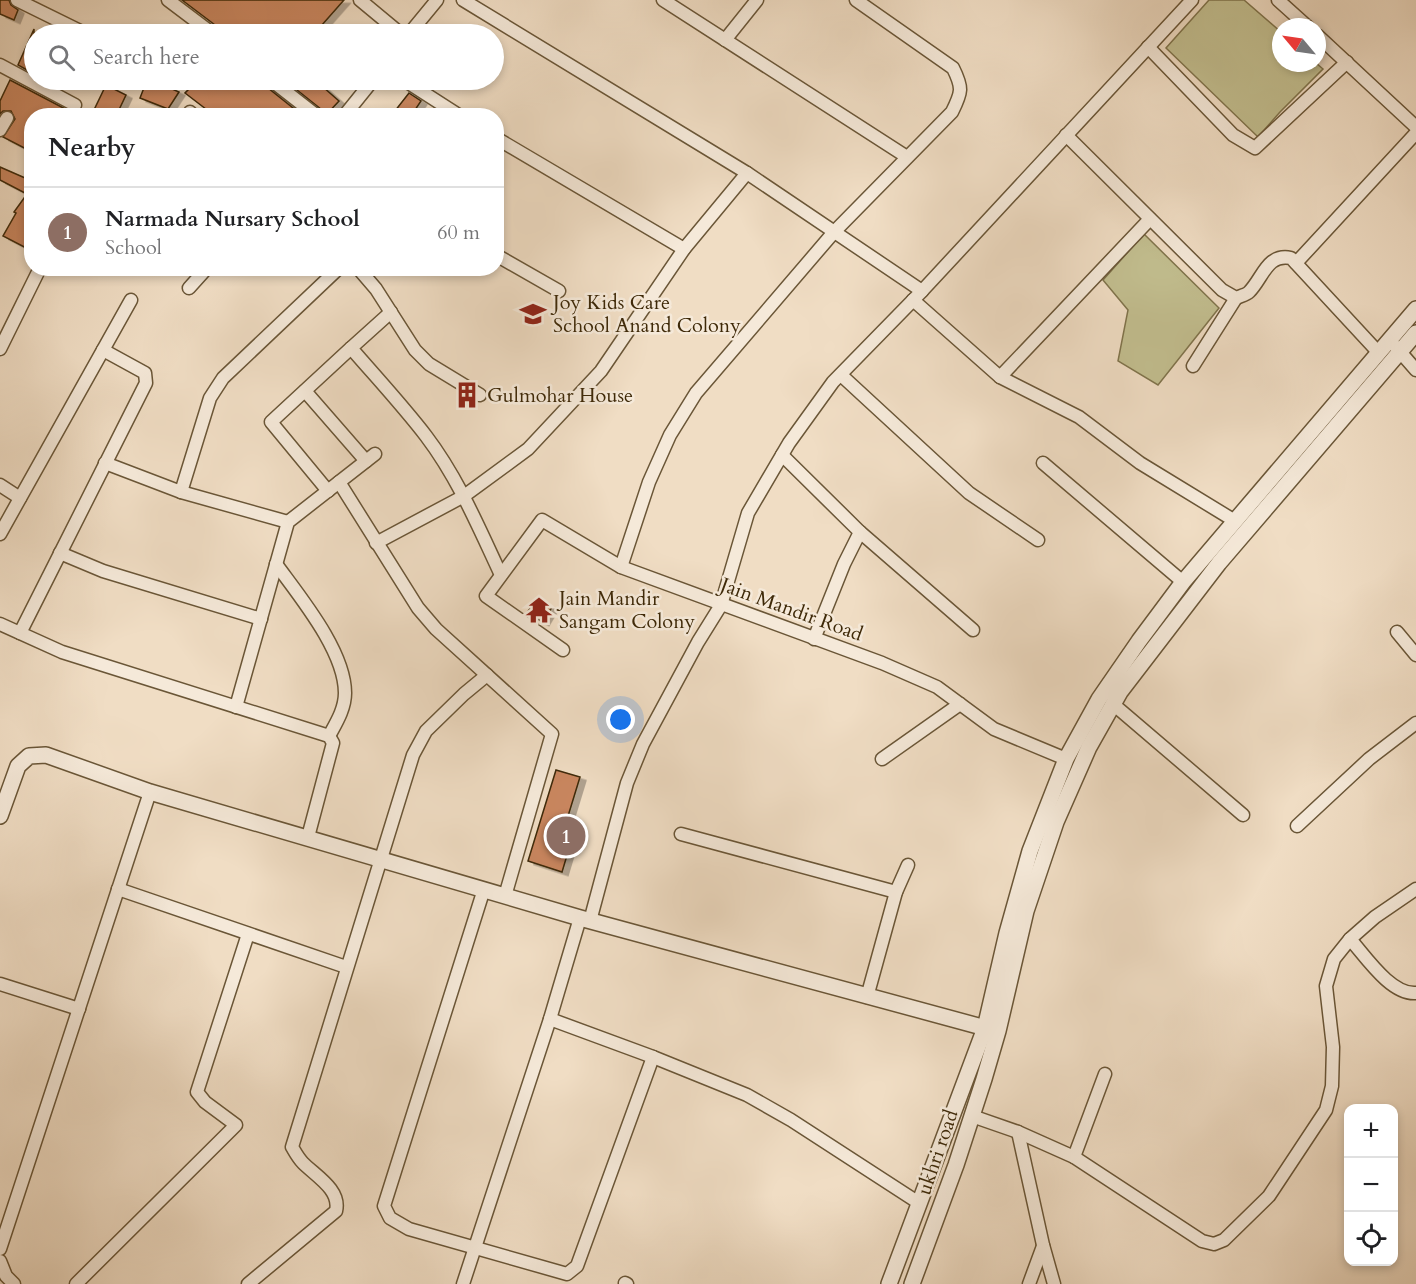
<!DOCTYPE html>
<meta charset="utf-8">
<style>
:root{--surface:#fff;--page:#f6f6f6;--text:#202124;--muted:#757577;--line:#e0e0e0;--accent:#2563eb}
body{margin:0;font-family:Cardo,serif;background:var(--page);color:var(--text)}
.controls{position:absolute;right:18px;bottom:18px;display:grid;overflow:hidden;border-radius:12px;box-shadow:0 3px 9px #0003}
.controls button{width:54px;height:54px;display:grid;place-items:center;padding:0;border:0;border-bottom:2px solid var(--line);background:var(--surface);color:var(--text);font:30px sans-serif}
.compass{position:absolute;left:1272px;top:18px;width:54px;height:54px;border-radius:50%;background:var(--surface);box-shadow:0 3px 9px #0003;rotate:299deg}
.you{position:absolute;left:621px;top:720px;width:21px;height:21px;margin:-15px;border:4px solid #fff;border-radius:50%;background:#1a73e8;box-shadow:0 0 0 9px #1a73e833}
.badge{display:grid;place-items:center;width:39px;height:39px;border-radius:50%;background:var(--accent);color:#fff;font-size:20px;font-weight:700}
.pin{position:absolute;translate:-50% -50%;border:3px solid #fff;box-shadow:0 2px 6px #0006}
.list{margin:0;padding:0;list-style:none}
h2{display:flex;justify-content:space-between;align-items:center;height:78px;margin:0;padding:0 24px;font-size:26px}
h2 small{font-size:20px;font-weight:400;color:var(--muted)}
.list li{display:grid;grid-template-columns:39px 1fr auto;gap:18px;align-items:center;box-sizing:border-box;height:90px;padding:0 24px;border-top:2px solid var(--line)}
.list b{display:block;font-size:22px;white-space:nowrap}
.list p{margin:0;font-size:20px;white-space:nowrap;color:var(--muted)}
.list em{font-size:20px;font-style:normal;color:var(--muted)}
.icon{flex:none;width:33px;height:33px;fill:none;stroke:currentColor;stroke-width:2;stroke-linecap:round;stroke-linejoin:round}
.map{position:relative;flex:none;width:1416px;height:1284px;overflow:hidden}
.search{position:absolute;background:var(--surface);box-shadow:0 3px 9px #0003;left:24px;top:24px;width:480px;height:66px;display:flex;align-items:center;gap:15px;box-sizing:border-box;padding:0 21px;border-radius:33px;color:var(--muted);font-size:22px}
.panel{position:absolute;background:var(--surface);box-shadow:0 3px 9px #0003;left:24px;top:108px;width:480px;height:168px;border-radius:24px}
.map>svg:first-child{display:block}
.green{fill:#c2be8f;stroke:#80744c;stroke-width:1.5}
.building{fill:#c9865f;stroke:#3e2908;stroke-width:1.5;filter:url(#shadow)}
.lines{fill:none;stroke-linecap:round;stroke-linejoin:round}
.minor-casing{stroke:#6a5637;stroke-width:15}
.tertiary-casing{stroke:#6a5637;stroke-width:18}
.minor{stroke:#f5e9d9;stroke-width:12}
.tertiary{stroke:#f5e9d9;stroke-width:15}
.labels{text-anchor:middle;stroke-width:5;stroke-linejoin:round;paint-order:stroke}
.poi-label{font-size:20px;fill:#3e2908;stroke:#f5e9d9;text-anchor:start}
.street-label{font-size:20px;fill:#3e2908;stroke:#f5e9d9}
</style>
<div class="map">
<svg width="1416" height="1284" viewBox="0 0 1416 1284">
<defs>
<filter id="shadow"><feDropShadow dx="6" dy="3.5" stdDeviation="0" flood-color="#0004"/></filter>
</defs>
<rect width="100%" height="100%" fill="#f0ddc4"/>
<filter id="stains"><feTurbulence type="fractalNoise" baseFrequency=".00333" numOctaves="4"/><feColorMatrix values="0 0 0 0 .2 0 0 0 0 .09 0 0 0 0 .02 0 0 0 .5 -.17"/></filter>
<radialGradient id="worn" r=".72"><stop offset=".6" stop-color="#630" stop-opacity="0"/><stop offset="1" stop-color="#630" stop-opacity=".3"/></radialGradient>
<g class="green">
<polygon points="1209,0 1244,0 1281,32 1281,63 1316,63 1323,69 1280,112 1258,137 1166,48"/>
<polygon points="1144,234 1219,308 1158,385 1118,361 1128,310 1103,280"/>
</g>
<g class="building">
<polygon points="0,0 9,0 11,5 18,10 14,20 0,14"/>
<polygon points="182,0 344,0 314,34 227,34"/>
<polygon points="34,29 34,74 18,65"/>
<polygon points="10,80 71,112 83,116 32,116 32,152 3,137 15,119 11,111 3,111 0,114 0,101"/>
<polygon points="147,80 152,80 179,92 168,109 140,98"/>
<polygon points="198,80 258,80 303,116 215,116 185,93"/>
<polygon points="297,80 315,80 339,101 325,116 322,110 292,86"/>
<polygon points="106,85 126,95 116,116 100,116 93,112"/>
<polygon points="409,93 421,101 411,116 391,116"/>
<polygon points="0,167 32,181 32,251 3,236 16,213 14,212 27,194 0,180"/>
<polygon points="537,598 552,607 543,622 527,613"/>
<polygon points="556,770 580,777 561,839 571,842 562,872 528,861"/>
</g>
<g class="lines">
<g class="minor-casing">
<g id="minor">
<polyline points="17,0 86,34"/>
<polyline points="168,0 213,34"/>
<polyline points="360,0 401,34"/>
<polyline points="463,0 747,173 922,291"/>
<polyline points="663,0 907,157"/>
<polyline points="1278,0 1308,27"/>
<polyline points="409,34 437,0"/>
<polyline points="1317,35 1416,127"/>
<polyline points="725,40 757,0"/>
<polyline points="1148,47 1233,135 1255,148 1347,62"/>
<polyline points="0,65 75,105"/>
<polyline points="271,80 317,116"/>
<polyline points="404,80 460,116"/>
<polyline points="190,112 194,116"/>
<polyline points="344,116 373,80"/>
<polyline points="0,130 7,118"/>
<path d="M1066,135L1222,290L1236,298C1240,296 1246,295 1249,292C1263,278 1267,253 1291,258L1378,352"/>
<polyline points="496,138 684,249"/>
<polyline points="496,255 559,291"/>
<polyline points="1296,263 1416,133"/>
<polyline points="358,268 376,289 415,350 429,364 480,395"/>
<polyline points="189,288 207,268"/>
<polyline points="913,300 1000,377 1150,219"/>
<path d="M391,312L351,348C376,377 403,406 426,436C458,478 479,528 501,575"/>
<polyline points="1395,346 1416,370"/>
<polyline points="0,349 40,268"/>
<polyline points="1193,366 1236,298"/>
<polyline points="841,375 969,493 1038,540"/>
<polyline points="1000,377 1079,417 1140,463 1235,521"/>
<polyline points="305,391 366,461"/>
<polyline points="782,455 860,532 844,564 814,639"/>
<polyline points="105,463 181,492 288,522"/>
<polyline points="1043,463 1183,582"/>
<polyline points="339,482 418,608 436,629 552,734 505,896"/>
<polyline points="0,485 20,498"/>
<polyline points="328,491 271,422 351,348"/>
<polyline points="181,492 210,398 223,378 339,268"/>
<polyline points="860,532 973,630"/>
<polyline points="0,534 131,300"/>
<polyline points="376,543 464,496 528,449 601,371 684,249 747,173"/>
<polyline points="60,553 103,571 261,619"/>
<path d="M276,564C300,597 345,651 345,693C345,709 336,723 329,736"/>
<path d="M621,567L649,482L670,435L696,393L834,232L952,112C962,92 963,88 953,68L856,0"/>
<polyline points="0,624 62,652 329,736 333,743 308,837"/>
<polyline points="1397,632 1416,655"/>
<polyline points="20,633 146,383 145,373 103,350"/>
<polyline points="563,650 486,596 542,520 621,567 882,663 937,687 994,729 1066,759"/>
<polyline points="1113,704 1243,815"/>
<polyline points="236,707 288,522 375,454"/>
<polyline points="882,759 960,704"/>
<polyline points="1297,826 1369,759 1416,723"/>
<polyline points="681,834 896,892"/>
<polyline points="118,889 346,967"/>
<polyline points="484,889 384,1206 390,1218 409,1229 567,1274 577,1266 653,1057"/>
<polyline points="590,921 627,783 643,744 698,642 721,605 748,513 789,443 833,382 922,291 1192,0"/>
<path d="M1350,939C1366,957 1391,995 1416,993"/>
<polyline points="0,984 79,1009"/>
<polyline points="867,997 896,892 908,865"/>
<polyline points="550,1019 653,1057 747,1095 791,1120 919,1203"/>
<polyline points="972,1116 1018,1132 1074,1157 1105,1074"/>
<polyline points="1018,1132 1043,1245 1054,1284"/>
<polyline points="1074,1157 1202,1241 1214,1244 1224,1240 1269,1196 1326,1110 1332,1086 1333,1047 1326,986 1334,959 1350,939 1375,917 1416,889"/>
<polyline points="0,1249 150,792"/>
<polyline points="0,1261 6,1276 14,1284"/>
<polyline points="625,1283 627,1284"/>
<polyline points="76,1284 236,1125 205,1102 197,1092 248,934"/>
<path d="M248,1284L336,1211C341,1190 316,1176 303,1163C298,1158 295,1152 292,1147L413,755L426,731L464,694L487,675"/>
<polyline points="463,1284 550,1019 580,918"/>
<polyline points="1029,1284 1043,1246"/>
</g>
</g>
<g class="tertiary-casing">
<g id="tertiary">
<polyline points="0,816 18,766 29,756 46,755 150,792 580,918 993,1030"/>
<polyline points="889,1284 985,1028 1007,933 1030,851 1066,759 1099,699 1139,641 1183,582 1416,309"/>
<polyline points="912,1284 956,1165 984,1079 998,1031 1026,911 1056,822 1089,747 1120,692 1219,563 1416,333"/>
</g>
</g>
<use href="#minor" class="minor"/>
<use href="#tertiary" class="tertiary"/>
</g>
<defs>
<g id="school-bare" transform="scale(2.07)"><path d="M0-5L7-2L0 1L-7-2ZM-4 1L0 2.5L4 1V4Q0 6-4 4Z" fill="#8f2418" stroke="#f5e9d9" stroke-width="2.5" paint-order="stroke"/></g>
<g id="building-bare" transform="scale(2.07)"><path d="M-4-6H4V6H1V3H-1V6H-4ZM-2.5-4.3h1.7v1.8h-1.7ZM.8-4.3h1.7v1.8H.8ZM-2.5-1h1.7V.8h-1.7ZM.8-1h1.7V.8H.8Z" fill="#8f2418" stroke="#f5e9d9" stroke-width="2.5" paint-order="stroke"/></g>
<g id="temple-bare" transform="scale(2.07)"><path d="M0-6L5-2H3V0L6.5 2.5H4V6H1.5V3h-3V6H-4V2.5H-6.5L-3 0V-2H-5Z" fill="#8f2418" stroke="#f5e9d9" stroke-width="2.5" paint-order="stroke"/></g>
</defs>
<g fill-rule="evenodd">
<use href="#school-bare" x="533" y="314"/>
<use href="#building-bare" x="467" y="395"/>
<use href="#temple-bare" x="539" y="610"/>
</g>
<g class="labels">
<g class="poi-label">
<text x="553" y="309">Joy Kids Care<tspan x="553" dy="23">School Anand Colony</tspan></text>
<text x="487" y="402">Gulmohar House</text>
<text x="559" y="605">Jain Mandir<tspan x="559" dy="23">Sangam Colony</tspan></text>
</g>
<g class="street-label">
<text transform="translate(792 609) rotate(20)" y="7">Jain Mandir Road</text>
<text transform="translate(937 1152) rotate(-71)" y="7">ukhri road</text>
</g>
</g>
<rect width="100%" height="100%" filter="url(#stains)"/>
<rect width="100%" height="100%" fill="url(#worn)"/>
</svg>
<div class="controls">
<button>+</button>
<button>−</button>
<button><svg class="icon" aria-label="locate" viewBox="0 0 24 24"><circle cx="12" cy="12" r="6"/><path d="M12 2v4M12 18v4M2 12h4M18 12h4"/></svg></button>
</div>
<svg class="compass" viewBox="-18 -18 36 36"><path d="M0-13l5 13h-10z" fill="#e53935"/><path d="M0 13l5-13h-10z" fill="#757577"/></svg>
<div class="you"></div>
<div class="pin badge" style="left:566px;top:836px;background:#8d6e63">1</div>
<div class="search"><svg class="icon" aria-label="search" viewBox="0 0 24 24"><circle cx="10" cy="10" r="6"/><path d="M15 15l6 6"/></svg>Search here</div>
<section class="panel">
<h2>Nearby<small></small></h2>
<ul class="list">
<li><span class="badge" style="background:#8d6e63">1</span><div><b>Narmada Nursary School</b><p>School</p></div><em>60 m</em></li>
</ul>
</section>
</div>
